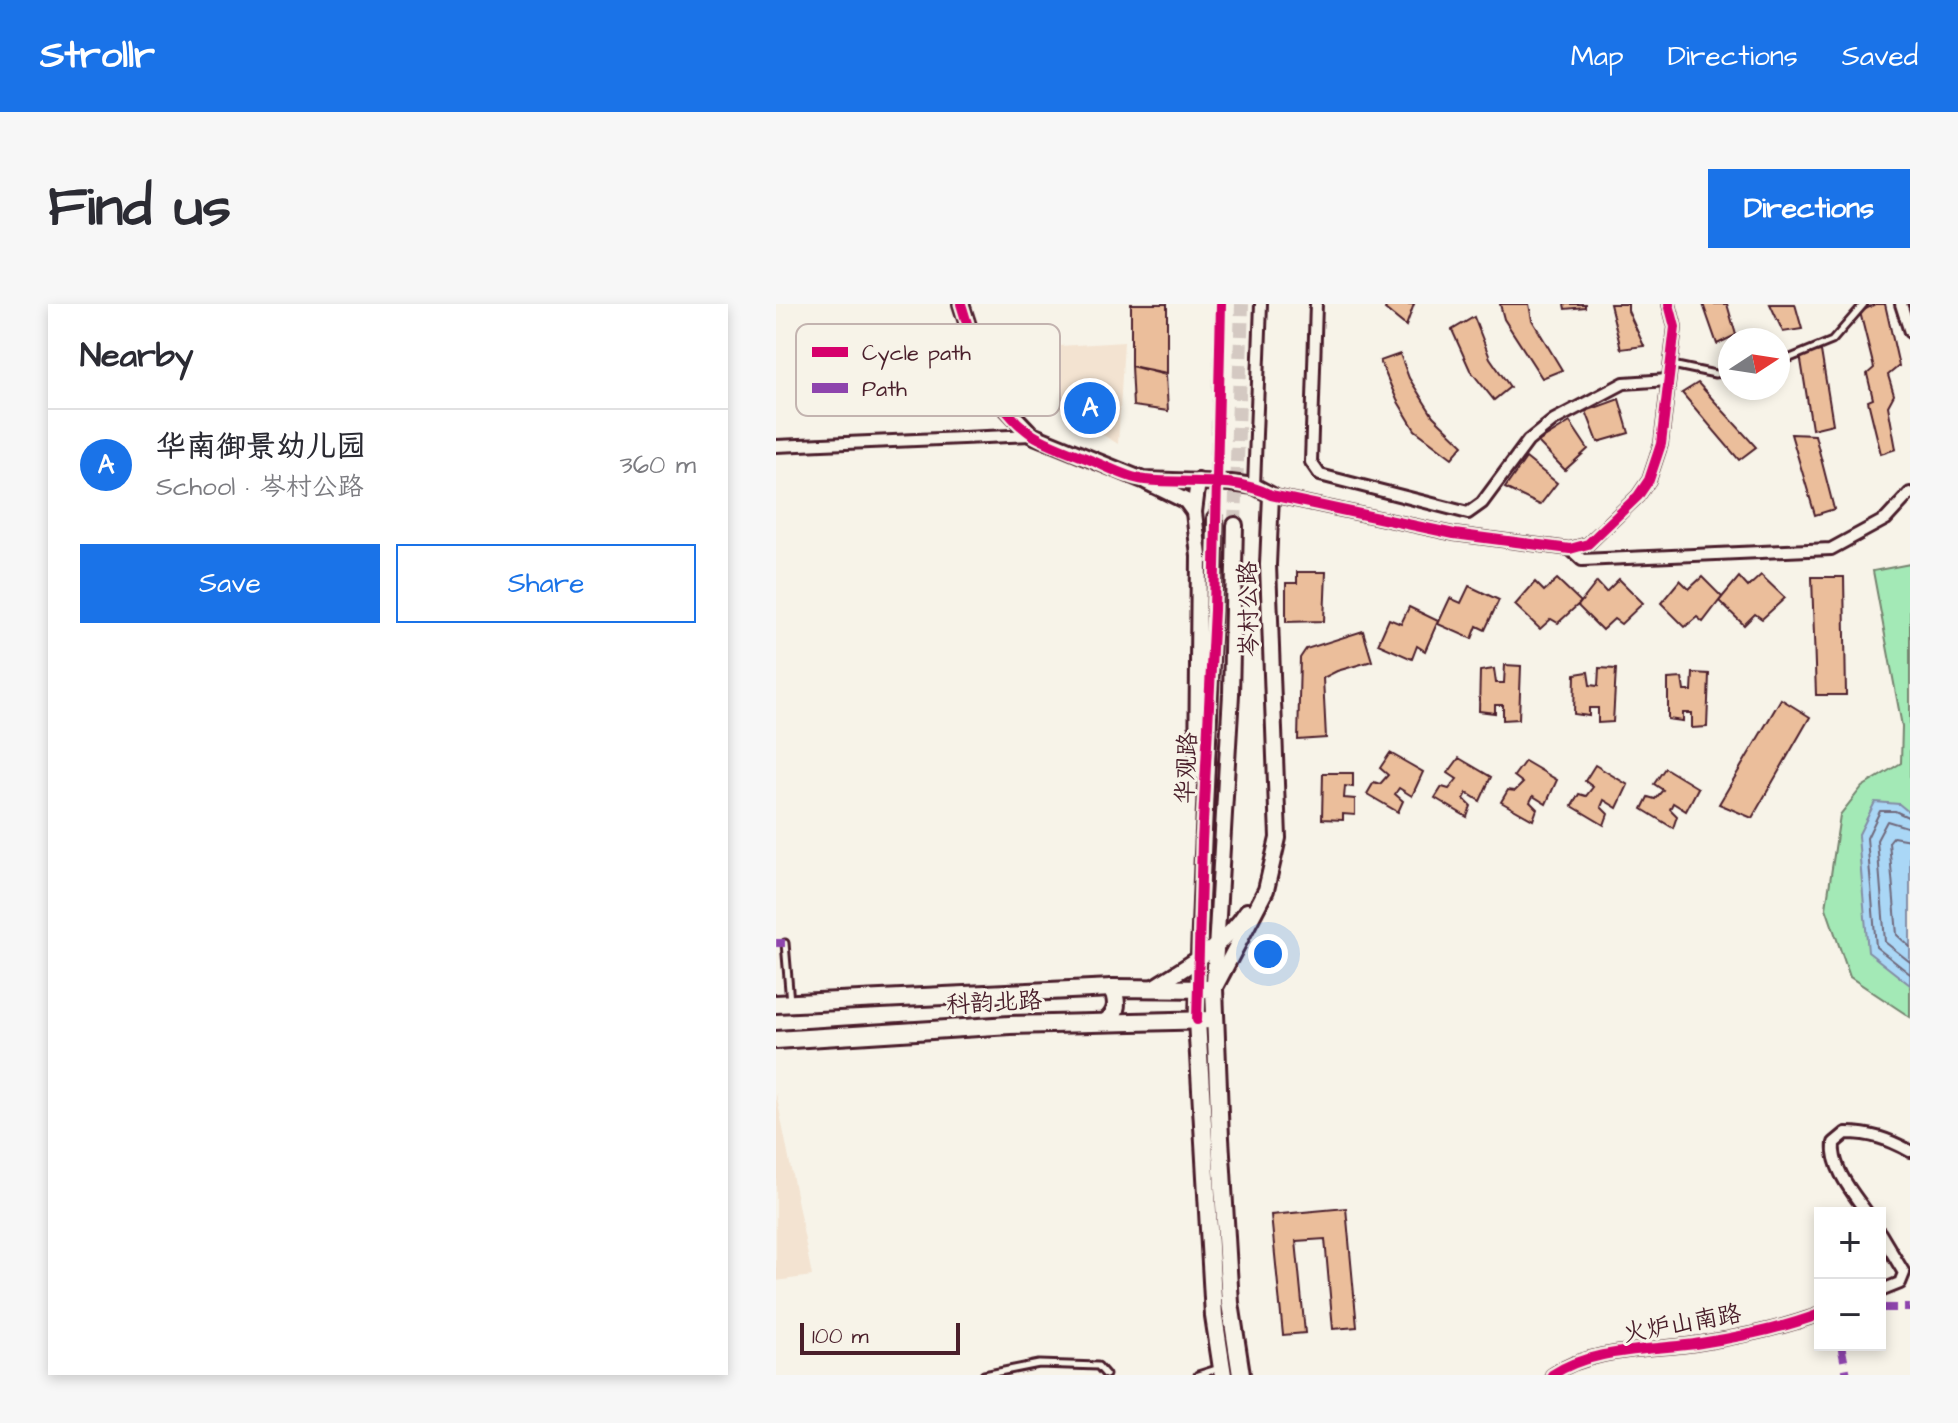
<!DOCTYPE html>
<meta charset="utf-8">
<style>
:root{--surface:#fff;--page:#f7f7f7;--text:#2b2b33;--muted:#7c7c81;--line:#e1e1e2;--accent:#1a73e8}
body{margin:0;font-family:"Architects Daughter","LXGW WenKai TC",sans-serif;background:var(--page);color:var(--text)}
.controls{position:absolute;right:24px;bottom:24px;display:grid;overflow:hidden;border-radius:0px;box-shadow:0 4px 12px #0003}
.controls button{width:72px;height:72px;display:grid;place-items:center;padding:0;border:0;border-bottom:2px solid var(--line);background:var(--surface);color:var(--text);font:40px sans-serif}
.compass{position:absolute;left:942px;top:24px;width:72px;height:72px;border-radius:50%;background:var(--surface);box-shadow:0 4px 12px #0003;rotate:78deg}
.scale{position:absolute;left:24px;bottom:20px;width:160px;box-sizing:border-box;padding-left:8px;border:4px solid #4a1f2b;border-top:0;font-size:22px;line-height:28px;white-space:nowrap;color:#4a1f2b;-webkit-text-stroke:6px #f7f3e8;paint-order:stroke}
.you{position:absolute;left:492px;top:650px;width:28px;height:28px;margin:-20px;border:6px solid #fff;border-radius:50%;background:#1a73e8;box-shadow:0 0 0 12px #1a73e833}
.badge{display:grid;place-items:center;width:52px;height:52px;border-radius:50%;background:var(--accent);color:#fff;font-size:26px;font-weight:700}
.pin{position:absolute;translate:-50% -50%;border:4px solid #fff;box-shadow:0 2px 8px #0006}
.list{margin:0;padding:0;list-style:none}
h2{display:flex;justify-content:space-between;align-items:center;height:104px;margin:0;padding:0 32px;font-size:34px}
h2 small{font-size:26px;font-weight:400;color:var(--muted)}
.list li{display:grid;grid-template-columns:52px 1fr auto;gap:24px;align-items:center;box-sizing:border-box;height:112px;padding:0 32px;border-top:2px solid var(--line)}
.list b{display:block;font-size:30px;white-space:nowrap}
.list p{margin:0;font-size:26px;white-space:nowrap;color:var(--muted)}
.list em{font-size:26px;font-style:normal;color:var(--muted)}
.actions{display:flex;gap:16px;padding:24px 32px}
.actions a{flex:1;padding:18px 0;border:2px solid var(--accent);border-radius:0px;text-align:center;font-size:28px;color:var(--accent)}
.actions .main{background:var(--accent);color:#fff}
.map{position:relative;flex:none;width:1134px;height:1071px;overflow:hidden;border-radius:0px}
header{display:flex;align-items:center;gap:48px;box-sizing:border-box;height:112px;padding:0 40px;background:var(--accent);color:#fff}
header strong{font-size:38px}
nav{display:flex;gap:44px;margin-inline-start:auto;font-size:28px}
.intro{display:flex;align-items:center;justify-content:space-between;box-sizing:border-box;height:192px;padding:0 48px}
h1{margin:0;font-size:56px}
.button{padding:20px 36px;border-radius:0px;background:var(--accent);color:#fff;font-size:28px;font-weight:700}
main{display:flex;gap:48px;padding:0 48px}
aside{flex:1;background:var(--surface);border-radius:0px;box-shadow:0 4px 12px #0003}
.map>svg:first-child{display:block}
.built{fill:#f3e3d1}
.green{fill:#a3e9b6;stroke:#768470;stroke-width:2}
.water{fill:#aad7f6;stroke:#848da5;stroke-width:2}
.lines{fill:none;stroke-linecap:round;stroke-linejoin:round}
.shore{stroke:#70697c;stroke-width:2}
.building{fill:#ebbe9b;stroke:#4a1f2b;stroke-width:2}
.secondary-tunnel{stroke:#d4c9c2;stroke-width:14;stroke-dasharray:14 7;stroke-linecap:butt}
.lane-casing{stroke:#4a1f2b;stroke-width:11}
.street-casing{stroke:#4a1f2b;stroke-width:16}
.secondary-casing{stroke:#4a1f2b;stroke-width:20}
.primary-casing{stroke:#4a1f2b;stroke-width:22}
.lane{stroke:#f7f3e8;stroke-width:5}
.street{stroke:#f7f3e8;stroke-width:10}
.secondary{stroke:#f7f3e8;stroke-width:14}
.primary{stroke:#f7f3e8;stroke-width:16}
.quiet{stroke:#8e44ad;stroke-width:8;stroke-dasharray:16 8;stroke-linecap:butt}
.cycleway-casing{stroke:#f7f3e8;stroke-width:15}
.cycleway{stroke:#d6006c;stroke-width:10}
.labels{text-anchor:middle;stroke-width:6;stroke-linejoin:round;paint-order:stroke}
.street-label{font-size:24px;fill:#4a1f2b;stroke:#f7f3e8}
.key{fill:#f7f3e8;stroke:#c3b3af;stroke-width:2}
.key-label{font-size:22px;fill:#4a1f2b}
</style>
<header>
<strong>Strollr</strong>
<nav><a>Map</a><a>Directions</a><a>Saved</a></nav>
</header>
<div class="intro"><h1>Find us</h1><a class="button">Directions</a></div>
<main>
<aside>
<h2>Nearby<small></small></h2>
<ul class="list">
<li><span class="badge">A</span><div><b>华南御景幼儿园</b><p>School · 岑村公路</p></div><em>360 m</em></li>
</ul>
<div class="actions"><a class="main">Save</a><a>Share</a></div>
</aside>
<div class="map">
<svg width="1134" height="1071" viewBox="0 0 1134 1071">
<rect width="100%" height="100%" fill="#f7f3e8"/>
<filter id="ink" filterUnits="userSpaceOnUse"><feTurbulence type="fractalNoise" baseFrequency=".0125" numOctaves="2"/><feDisplacementMap in="SourceGraphic" scale="16" xChannelSelector="R" yChannelSelector="G"/><feConvolveMatrix kernelMatrix="1 2 1 2 8 2 1 2 1" color-interpolation-filters="sRGB"/></filter>
<g filter="url(#ink)">
<g class="built">
<polygon points="348,38 342,140 226,69 218,46"/>
<polygon points="0,789 36,972 0,977"/>
</g>
<polygon class="green" points="1134,260 1134,713 1074,673 1050,604 1064,511 1086,483 1125,459 1126,422 1097,267"/>
<polygon class="water" points="1099,498 1123,500 1134,509 1134,681 1092,648 1082,532"/>
<g class="lines">
<g class="shore">
<polyline points="1134,514 1119,507 1104,507 1091,534 1100,643 1134,670"/>
<polyline points="1134,524 1111,517 1101,536 1109,638 1134,658"/>
<polyline points="1134,536 1117,533 1113,538 1121,631 1134,643"/>
</g>
</g>
<g class="building">
<polygon points="355,0 391,0 391,69 355,62"/>
<polygon points="612,0 638,0 630,22 609,5"/>
<polygon points="724,0 753,0 756,16 786,66 766,74 728,15"/>
<polygon points="788,0 809,0 809,3 789,5"/>
<polygon points="834,0 852,0 852,7 868,42 845,45"/>
<polygon points="927,0 951,0 960,31 941,40"/>
<polygon points="994,0 1019,0 1026,25 1007,28"/>
<polygon points="1099,0 1109,0 1123,62 1112,71 1118,91 1112,102 1120,145 1105,150 1092,97 1097,95 1091,70 1098,64 1084,8"/>
<polygon points="698,13 714,54 734,83 718,96 694,66 676,26"/>
<polygon points="1045,47 1057,120 1036,125 1024,50"/>
<polygon points="624,50 633,74 657,112 687,141 676,154 639,126 621,96 604,57"/>
<polygon points="355,62 390,71 392,107 357,102"/>
<polygon points="922,79 980,143 963,156 906,89"/>
<polygon points="843,95 853,129 822,138 810,107"/>
<polygon points="794,118 812,145 789,166 762,138"/>
<polygon points="1015,130 1039,131 1058,205 1039,211"/>
<polygon points="750,154 781,179 764,201 729,184"/>
<polygon points="521,268 550,268 548,317 510,318 510,279 521,279"/>
<polygon points="985,271 1009,294 986,315 979,310 968,321 943,297 963,273 972,283"/>
<polygon points="926,273 946,293 927,318 921,313 909,323 885,299 904,276 913,285"/>
<polygon points="1036,273 1068,273 1070,391 1040,391"/>
<polygon points="781,275 805,298 782,319 775,315 764,325 739,301 759,278 768,287"/>
<polygon points="843,275 867,299 845,320 838,315 826,326 802,302 821,278 830,288"/>
<polygon points="693,282 723,296 709,326 701,322 696,335 662,320 674,294 685,299"/>
<polygon points="633,303 662,317 649,347 641,342 636,355 602,340 613,315 625,320"/>
<polygon points="587,327 596,357 561,367 547,374 550,434 522,436 524,354 530,345"/>
<polygon points="729,361 745,362 743,415 727,416 727,401 719,401 719,409 703,407 704,367 718,365 720,379 728,379"/>
<polygon points="823,364 840,365 837,418 822,419 822,404 813,404 813,412 798,410 799,370 812,368 814,381 822,382"/>
<polygon points="917,369 933,370 931,423 916,424 916,409 907,409 907,417 892,415 892,375 906,374 908,387 916,387"/>
<polygon points="1005,395 1034,413 976,514 943,500"/>
<polygon points="614,449 647,468 636,492 623,484 619,490 627,497 622,508 591,490 598,478 604,480 612,471 604,464"/>
<polygon points="683,454 715,473 704,497 691,489 688,495 695,502 691,513 659,494 666,483 673,485 681,475 672,469"/>
<polygon points="749,457 781,476 770,500 757,492 754,498 761,505 757,516 725,498 732,486 739,487 747,479 738,472"/>
<polygon points="819,461 852,481 841,504 828,496 825,503 832,510 828,521 796,502 803,490 810,492 817,483 809,477"/>
<polygon points="889,464 922,484 910,507 897,499 894,505 901,512 897,524 866,505 872,493 879,495 887,486 878,480"/>
<polygon points="547,469 577,469 577,483 569,482 568,494 579,495 579,511 567,510 567,516 546,515"/>
<polygon points="570,904 581,1023 557,1025 549,935 520,937 529,1029 507,1031 495,911"/>
</g>
<g class="lines">
<g class="secondary-tunnel">
<polyline points="439,214 445,0"/>
<polyline points="459,221 466,0"/>
</g>
<g class="lane-casing">
<g id="lane">
<polyline points="1002,59 1056,37 1088,0"/>
<polyline points="896,61 939,70 954,68"/>
<polyline points="9,639 14,698"/>
<polyline points="208,1071 263,1060 322,1062 330,1071"/>
<polyline points="422,1071 444,1064"/>
</g>
</g>
<g class="street-casing">
<g id="street">
<polyline points="540,0 535,158 544,171 692,209 706,199 752,137 778,116 848,79 892,76"/>
<polyline points="1125,0 1134,28"/>
<polyline points="0,142 256,131"/>
<polyline points="478,182 485,0"/>
<polyline points="495,191 678,230 794,245 812,240 862,192 873,176 885,140 899,23 893,0"/>
<polyline points="794,245 806,256 1055,245 1110,215 1134,189"/>
<path d="M1091,909C1077,889 1055,864 1058,839L1070,829C1095,829 1112,835 1134,847"/>
<polyline points="1104,929 1128,969 1124,979 1104,987"/>
<path d="M776,1071C817,1043 877,1047 925,1039C964,1033 1007,1024 1044,1010"/>
</g>
</g>
<g class="secondary-casing">
<g id="secondary">
<polyline points="185,0 207,68 219,92 256,131 367,176 455,179 478,182 495,191 492,261 502,534 490,586 438,685"/>
<polyline points="371,178 410,197 418,208"/>
<polyline points="421,467 423,252 418,208 422,177"/>
<polyline points="438,680 455,390 459,221"/>
<path d="M378,683C410,663 450,641 471,607"/>
<path d="M421,716C425,549 437,382 439,214"/>
</g>
</g>
<g class="primary-casing">
<g id="primary">
<polyline points="0,700 336,684 438,685 444,834 454,999 465,1071"/>
<polyline points="421,716 438,1012 447,1071"/>
<path d="M330,718C342,708 342,698 336,684"/>
<polyline points="0,736 234,721 438,716"/>
</g>
</g>
<use href="#lane" class="lane"/>
<use href="#street" class="street"/>
<use href="#secondary" class="secondary"/>
<use href="#primary" class="primary"/>
<g class="quiet">
<polyline points="0,639 9,639"/>
<polyline points="1104,1004 1134,1004"/>
<polyline points="1065,1041 1071,1071"/>
</g>
<g class="cycleway-casing">
<g id="cycleway">
<path d="M185,0C200,47 212,101 257,131C273,141 295,148 312,155C330,162 351,174 369,176C412,181 455,171 495,191L678,230L794,245L812,240L862,192L873,176L885,140L899,23L893,0"/>
<polyline points="421,716 426,538 438,306 445,0"/>
<path d="M776,1071C817,1043 877,1047 925,1039C964,1033 1007,1024 1044,1010"/>
</g>
</g>
<use href="#cycleway" class="cycleway"/>
</g>
</g>
<g class="labels">
<g class="street-label">
<text transform="translate(472 305) rotate(-91)" y="8">岑村公路</text>
<text transform="translate(410 464) rotate(-87)" y="8">华观路</text>
<text transform="translate(218 698) rotate(-3)" y="8">科韵北路</text>
<text transform="translate(906 1019) rotate(-10)" y="8">火炉山南路</text>
</g>
</g>
<rect x="20" y="20" width="264" height="92" rx="12" class="key"/>
<rect x="36" y="43" width="36" height="10" fill="#d6006c"/>
<rect x="36" y="79" width="36" height="10" fill="#8e44ad"/>
<g class="key-label">
<text x="86" y="56">Cycle path</text>
<text x="86" y="92">Path</text>
</g>
</svg>
<div class="controls">
<button>+</button>
<button>−</button>
</div>
<svg class="compass" viewBox="-18 -18 36 36"><path d="M0-13l5 13h-10z" fill="#e53935"/><path d="M0 13l5-13h-10z" fill="#7c7c81"/></svg>
<div class="scale">100 m</div>
<div class="you"></div>
<div class="pin badge" style="left:314px;top:104px">A</div>
</div>
</main>
